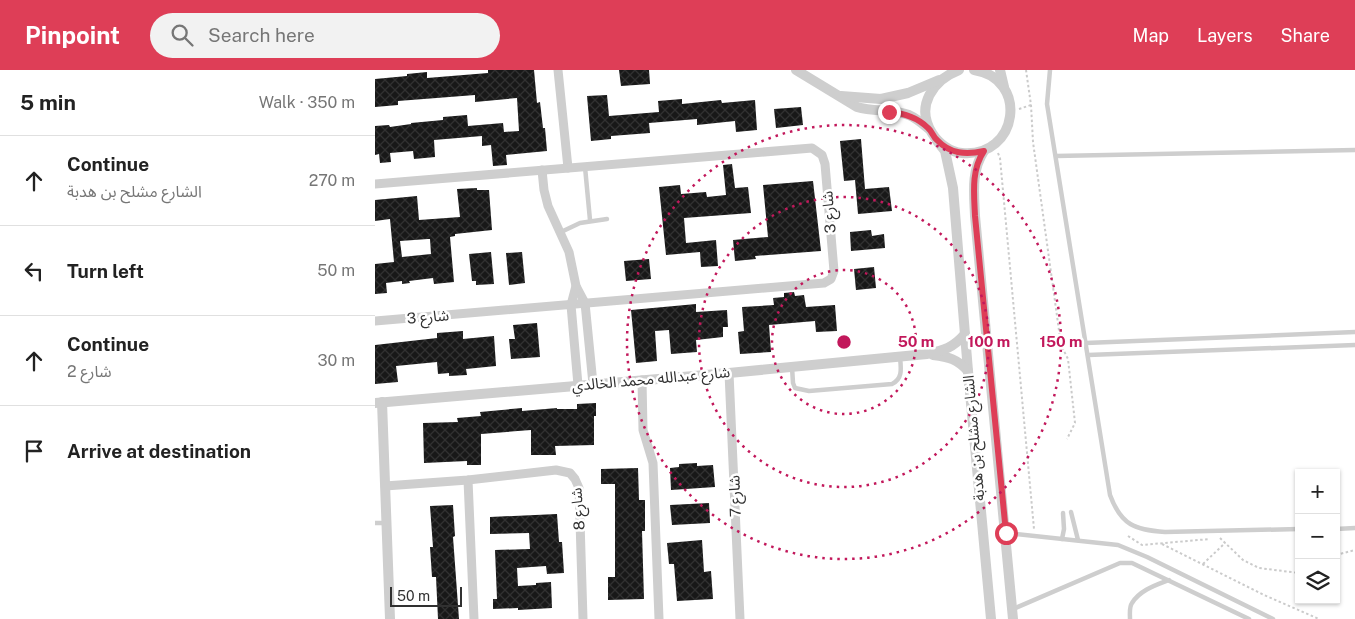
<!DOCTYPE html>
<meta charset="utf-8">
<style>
:root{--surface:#fff;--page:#f2f2f2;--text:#222;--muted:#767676;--line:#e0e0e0;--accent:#de3e57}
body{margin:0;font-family:"Public Sans","Noto Sans Arabic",sans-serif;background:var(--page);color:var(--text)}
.controls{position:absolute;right:15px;bottom:15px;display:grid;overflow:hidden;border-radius:0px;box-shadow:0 1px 4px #0004}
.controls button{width:45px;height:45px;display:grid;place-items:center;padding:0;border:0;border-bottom:1px solid var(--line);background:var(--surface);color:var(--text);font:25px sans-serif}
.scale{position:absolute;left:15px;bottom:12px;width:72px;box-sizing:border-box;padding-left:5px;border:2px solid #313131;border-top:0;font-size:14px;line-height:18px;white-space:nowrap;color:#313131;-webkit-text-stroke:4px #fff;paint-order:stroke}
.stop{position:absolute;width:15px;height:15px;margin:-11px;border:4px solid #de3e57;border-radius:50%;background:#fff}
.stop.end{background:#de3e57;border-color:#fff;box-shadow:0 1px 5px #0008}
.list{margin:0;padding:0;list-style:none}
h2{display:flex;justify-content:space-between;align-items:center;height:65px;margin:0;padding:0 20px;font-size:21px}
h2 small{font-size:16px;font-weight:400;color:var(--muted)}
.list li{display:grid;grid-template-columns:32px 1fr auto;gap:15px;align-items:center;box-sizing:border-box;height:90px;padding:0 20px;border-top:1px solid var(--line)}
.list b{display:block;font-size:19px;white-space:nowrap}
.list p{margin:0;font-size:16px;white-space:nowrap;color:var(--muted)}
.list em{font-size:16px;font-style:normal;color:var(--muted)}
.icon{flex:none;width:28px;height:28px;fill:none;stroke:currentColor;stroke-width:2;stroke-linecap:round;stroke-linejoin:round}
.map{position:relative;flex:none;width:980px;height:549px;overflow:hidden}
header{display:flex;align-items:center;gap:30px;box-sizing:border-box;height:70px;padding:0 25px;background:var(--accent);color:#fff}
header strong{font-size:24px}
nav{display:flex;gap:28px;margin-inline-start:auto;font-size:18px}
.search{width:350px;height:45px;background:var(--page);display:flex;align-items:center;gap:12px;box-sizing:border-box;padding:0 18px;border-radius:28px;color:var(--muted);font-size:19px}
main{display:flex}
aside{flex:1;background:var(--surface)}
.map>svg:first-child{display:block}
.building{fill:url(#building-cross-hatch);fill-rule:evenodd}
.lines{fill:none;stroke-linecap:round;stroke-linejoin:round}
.path{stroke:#cbcbcb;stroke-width:2;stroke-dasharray:2.5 2.5;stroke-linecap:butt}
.service{stroke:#cecece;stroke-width:4.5}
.minor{stroke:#cecece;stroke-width:9}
.tertiary{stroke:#cecece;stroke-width:10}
.route{stroke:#de3e57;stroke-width:6}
.ring{fill:none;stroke:#c2185b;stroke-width:2.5;stroke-dasharray:2.5 5}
.labels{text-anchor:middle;stroke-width:5;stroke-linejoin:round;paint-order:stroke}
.street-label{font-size:15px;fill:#313131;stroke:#fff}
.centre{fill:#c2185b;stroke:#fff;stroke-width:2.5}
.ring-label{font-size:15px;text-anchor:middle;font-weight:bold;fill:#c2185b;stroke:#fff;stroke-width:5;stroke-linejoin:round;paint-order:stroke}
</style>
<header>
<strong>Pinpoint</strong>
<div class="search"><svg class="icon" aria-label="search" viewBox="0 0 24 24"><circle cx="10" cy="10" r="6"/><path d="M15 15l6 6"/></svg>Search here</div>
<nav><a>Map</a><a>Layers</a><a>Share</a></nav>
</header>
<main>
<aside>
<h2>5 min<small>Walk · 350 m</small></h2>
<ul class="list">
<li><svg class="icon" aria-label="ahead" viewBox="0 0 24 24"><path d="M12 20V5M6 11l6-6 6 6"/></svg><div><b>Continue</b><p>الشارع مشلح بن هدبة</p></div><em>270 m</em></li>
<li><svg class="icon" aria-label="left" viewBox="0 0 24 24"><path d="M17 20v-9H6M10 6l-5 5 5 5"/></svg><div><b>Turn left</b></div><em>50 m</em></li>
<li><svg class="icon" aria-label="ahead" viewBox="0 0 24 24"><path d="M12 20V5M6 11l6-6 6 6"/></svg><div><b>Continue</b><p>شارع 2</p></div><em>30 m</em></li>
<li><svg class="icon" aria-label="arrive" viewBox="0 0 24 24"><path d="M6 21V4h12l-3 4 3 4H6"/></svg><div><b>Arrive at destination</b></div></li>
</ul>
</aside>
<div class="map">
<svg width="980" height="549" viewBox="0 0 980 549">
<defs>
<pattern id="building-cross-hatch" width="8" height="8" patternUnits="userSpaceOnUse" patternTransform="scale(1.25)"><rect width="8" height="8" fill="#181818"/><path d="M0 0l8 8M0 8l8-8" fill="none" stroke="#313131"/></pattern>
</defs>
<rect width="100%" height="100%" fill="#fff"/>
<g class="building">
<polygon points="113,0 159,0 162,33 165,32 168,58 170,58 172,81 131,85 132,95 118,96 116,75 107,76 107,66 59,70 60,87 39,89 38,81 15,83 16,92 5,93 4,84 0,85 0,56 14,55 15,57 36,54 36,53 68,50 68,47 92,45 93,56 128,53 129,62 144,61 142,28 100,32 100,25 23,31 23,35 0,37 0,9 32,6 32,4 52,2 52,8 113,3"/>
<polygon points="244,0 274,0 275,14 246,16"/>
<polygon points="232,25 234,46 284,42 283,31 307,29 307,34 346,30 347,33 380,30 382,60 361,62 360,51 322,55 322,49 274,53 275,63 236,66 236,69 216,71 212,26"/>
<polygon points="426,37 428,55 401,58 399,39"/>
<polygon points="486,69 490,119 514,117 517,141 483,144 480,110 469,111 465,71"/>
<polygon points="357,94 360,118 373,117 376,143 309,148 311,173 341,170 343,196 326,197 325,182 291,185 284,117 305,115 306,124 331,122 332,127 351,125 348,95"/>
<polygon points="438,111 446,181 380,186 381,189 360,191 358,170 393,167 388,115"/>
<path d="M102,118V120H114L117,160L80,164V166L75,167L79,212L59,214L58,208L34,211L35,213L27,214V211L11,213L12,223L0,224V194L19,192L15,149L0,151V130L42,126L44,150L85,147L82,119ZM53,169H55L56,184L27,187L25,171Z"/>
<polygon points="496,160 497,166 509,164 510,178 476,181 475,162"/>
<polygon points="116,182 119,214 101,215 101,211 97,211 94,184"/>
<polygon points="147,182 150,213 134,215 131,183"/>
<polygon points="274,189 276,209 251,211 249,191"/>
<polygon points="499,197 501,218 481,220 479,199"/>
<polygon points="419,222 420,226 429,225 431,237 460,235 462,261 441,262 440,251 394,255 396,282 365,284 363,262 369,261 367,237 399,235 398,228 409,227 409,223"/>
<polygon points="321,234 321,242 352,240 353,257 348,257 348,267 321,270 322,282 296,284 294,260 280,261 282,291 261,293 256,240"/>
<polygon points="162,253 165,287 136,289 134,269 140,269 138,255"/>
<polygon points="88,261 88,269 119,266 121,296 91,299 92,305 74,306 74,303 63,304 62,292 21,296 23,312 0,314 0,275 62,268 62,263"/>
<polygon points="221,333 221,346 219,346 219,375 180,376 181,385 156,385 156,360 106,364 106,395 92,395 92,391 49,393 48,353 83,352 82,348 106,346 105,342 147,338 147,341 182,338 182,339 202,339 202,334"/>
<polygon points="322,393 322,396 338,395 340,417 296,420 295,398 304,397 304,394"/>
<polygon points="263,398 264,430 270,430 270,461 267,461 269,529 233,530 233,507 240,507 240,414 226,414 226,399"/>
<polygon points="334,433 335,453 297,455 295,435"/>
<polygon points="78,435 80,466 78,467 84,549 63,549 61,507 57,507 55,477 58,477 55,436"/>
<polygon points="182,444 184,472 187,472 189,503 172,504 171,496 142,498 143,516 161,515 161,513 176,512 177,538 143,540 143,538 118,539 118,529 122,529 120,480 155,479 154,463 115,464 115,447"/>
<polygon points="327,470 329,502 336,501 338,529 302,531 299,494 294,494 292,473"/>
</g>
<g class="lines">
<g class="path">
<polyline points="651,0 656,35 658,72 686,275 693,289 700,353 692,369"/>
<polyline points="644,39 656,35"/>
<polyline points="623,83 625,88 659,459"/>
<polyline points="753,466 767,475 835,469"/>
<polyline points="845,468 868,490 884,498 924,503"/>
<polyline points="787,474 889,525 944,549"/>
<polyline points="961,485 980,480"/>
<polyline points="828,494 850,473"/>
</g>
<g class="service">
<path d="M675,0L672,34L735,425C746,455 760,460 790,462L924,459"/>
<polyline points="681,86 980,80"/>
<polyline points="210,97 215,150"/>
<polyline points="186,162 205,153 232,149"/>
<polyline points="711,273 980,262"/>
<polyline points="713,285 980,275"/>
<path d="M417,297L418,313L420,318L434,321L517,314C528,309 526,298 525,287"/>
<polyline points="696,442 703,470"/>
<polyline points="0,453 10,453"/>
<polyline points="961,459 980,458"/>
<polyline points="631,463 743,475 772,487 898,549"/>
<polyline points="687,469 689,459 688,443"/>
<polyline points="638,539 745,493 757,493 874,549"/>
<path d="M755,549C755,544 754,537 757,533C765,520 781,515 794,510"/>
</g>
<g class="minor">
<polyline points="183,0 193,98"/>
<polyline points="167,100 169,120 173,136 194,182 201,216 210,233 218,314"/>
<polyline points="0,114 437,78 447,85 450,94 459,201 456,209 449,213 0,251"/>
<polyline points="201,216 196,235 203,315"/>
<polyline points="354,303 365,549"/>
<polyline points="267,310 268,360 278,393 284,549"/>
<polyline points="93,410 99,549"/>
<polyline points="10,416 93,410 181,400 195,403 200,409 204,418 208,549"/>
</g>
<g class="tertiary">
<path d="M421,0L482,37C499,42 517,39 534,45C541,48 548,54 554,59"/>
<path d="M584,0C558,10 540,36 557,63C563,73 575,82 587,83C644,88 654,8 599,0"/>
<polyline points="625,0 629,17"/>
<polyline points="466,26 506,29 533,23 564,10"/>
<polyline points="562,71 570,81 578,118 593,301 616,549"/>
<path d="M609,81C596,101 599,123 600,146L638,549"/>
<path d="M558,285C574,287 582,289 593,301"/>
<polyline points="7,332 15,549"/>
<path d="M0,333L354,303L552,284C569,280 578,278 590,264"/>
</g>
</g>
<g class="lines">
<path class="route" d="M514,42C528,43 542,47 553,58C557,61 558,67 562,70C575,84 591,85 609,81C596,100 599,124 600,146L631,463"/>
</g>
<g class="ring">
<circle cx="469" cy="272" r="72"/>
<circle cx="469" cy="272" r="145"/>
<circle cx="469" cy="272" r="217"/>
</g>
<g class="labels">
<g class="street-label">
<text transform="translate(454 142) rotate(-95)" y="5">شارع 3</text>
<text transform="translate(53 247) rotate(-5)" y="5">شارع 3</text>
<text transform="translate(276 309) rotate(-5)" y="5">شارع عبدالله محمد الخالدي</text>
<text transform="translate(599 368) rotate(-95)" y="5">الشارع مشلح بن هدبة</text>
<text transform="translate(360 426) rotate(-92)" y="5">شارع 7</text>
<text transform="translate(203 439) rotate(-95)" y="5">شارع 8</text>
</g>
</g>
<circle cx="469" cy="272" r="8" class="centre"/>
<g class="ring-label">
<text x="541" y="277">50 m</text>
<text x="614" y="277">100 m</text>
<text x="686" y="277">150 m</text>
</g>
</svg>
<div class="controls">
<button>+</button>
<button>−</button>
<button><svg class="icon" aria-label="layers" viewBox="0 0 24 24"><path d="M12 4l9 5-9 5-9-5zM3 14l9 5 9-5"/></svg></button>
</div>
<div class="scale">50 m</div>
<div class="stop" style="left:631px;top:463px"></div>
<div class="stop end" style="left:514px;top:42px"></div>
</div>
</main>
